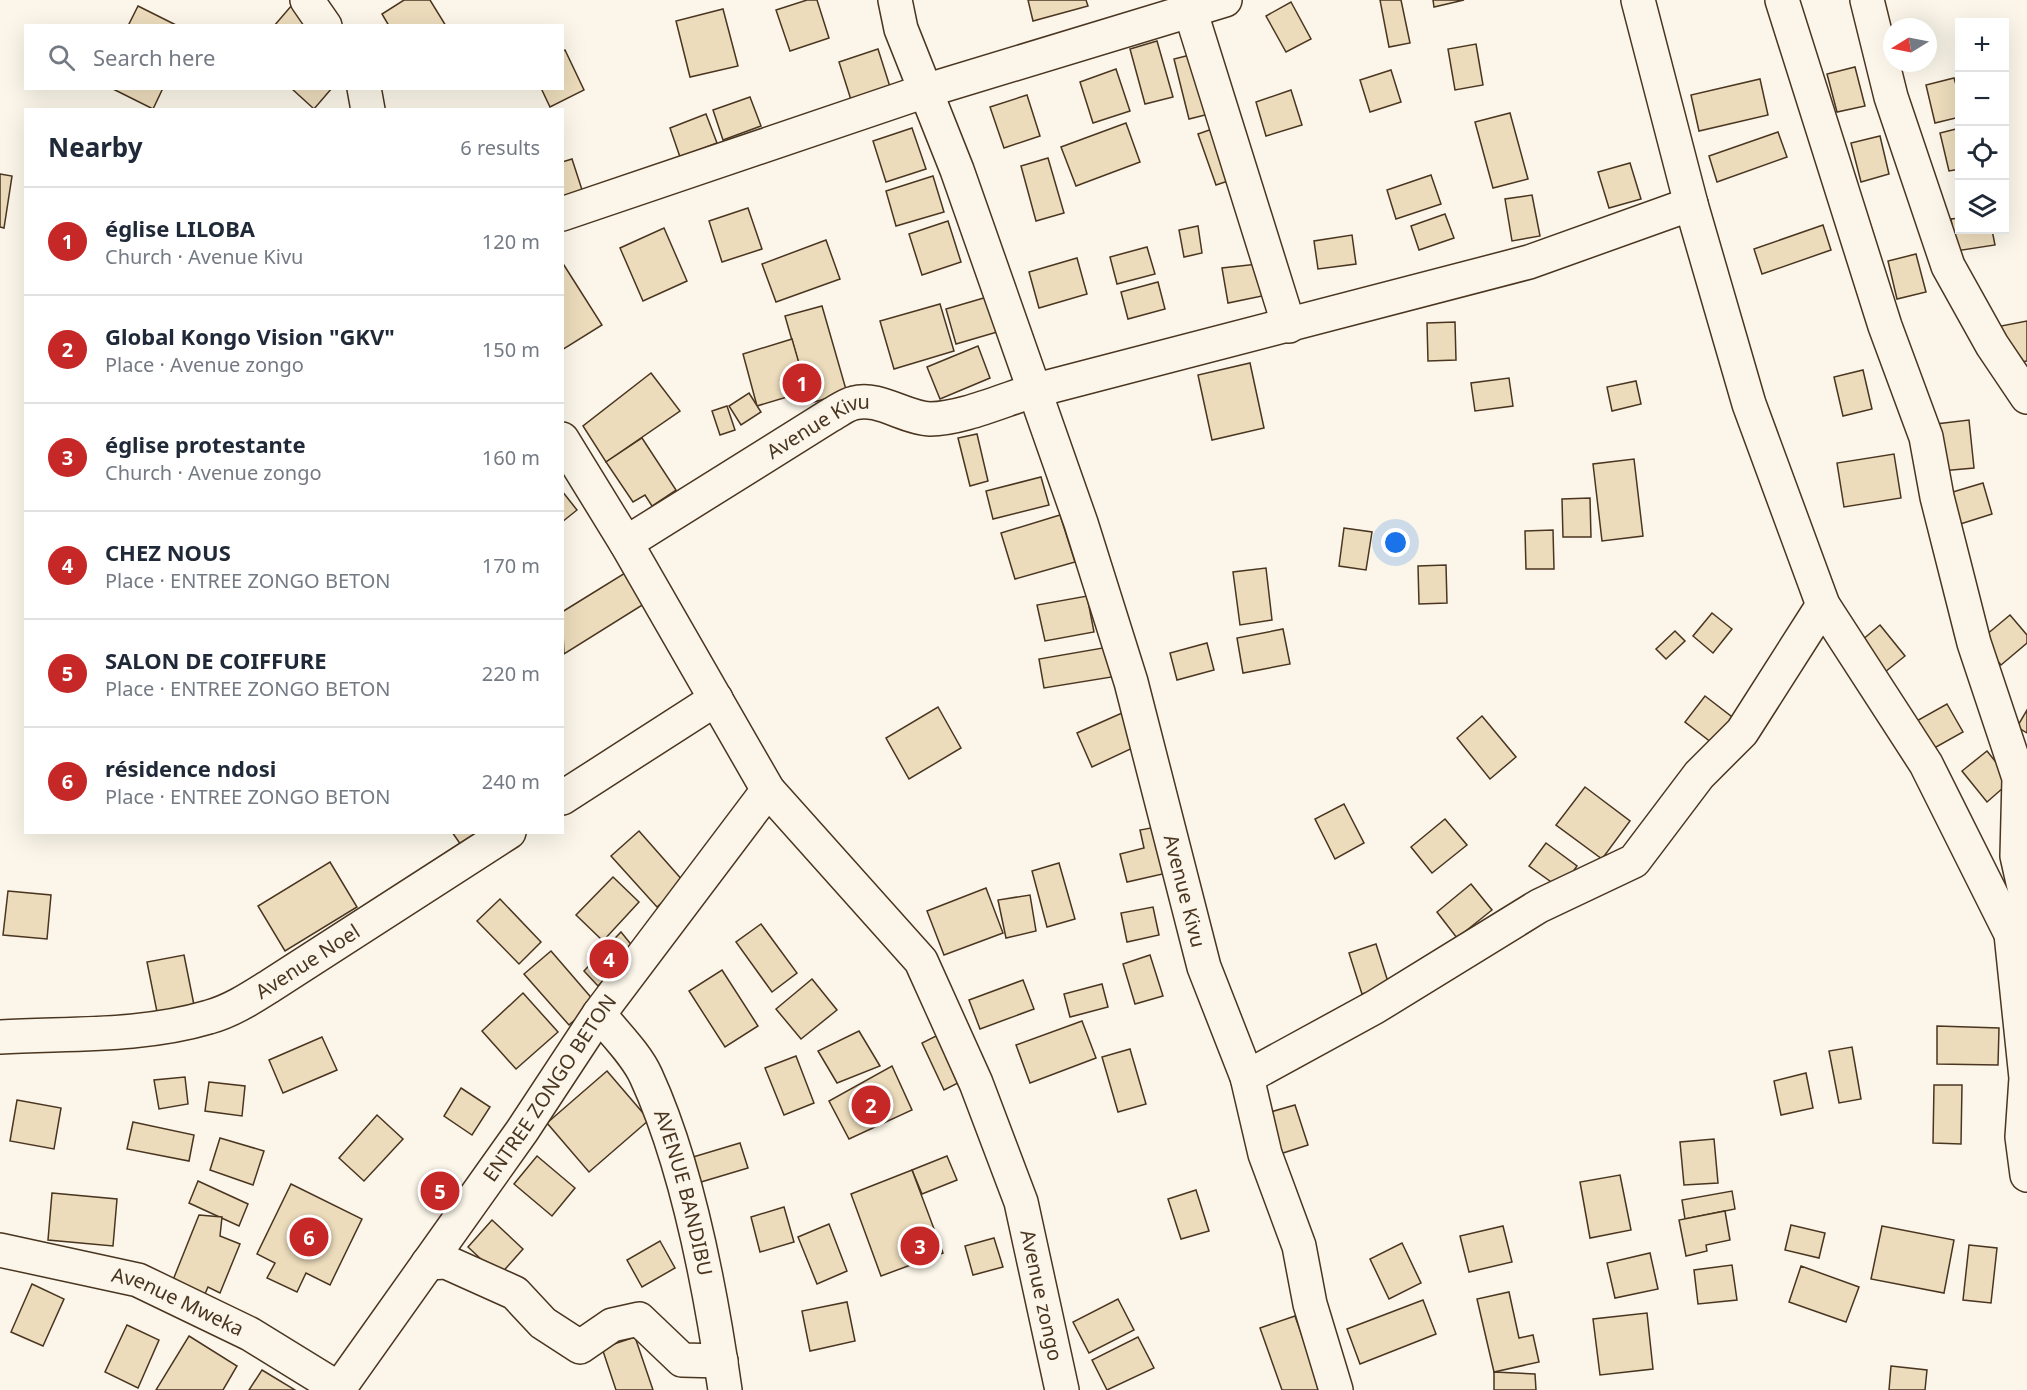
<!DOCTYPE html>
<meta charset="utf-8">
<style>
:root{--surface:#fff;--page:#f2f2f3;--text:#1f2937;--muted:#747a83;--line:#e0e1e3;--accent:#c62828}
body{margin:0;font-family:"Noto Sans",sans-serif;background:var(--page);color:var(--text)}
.controls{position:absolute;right:18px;top:18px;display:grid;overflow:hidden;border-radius:0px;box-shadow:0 6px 24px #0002}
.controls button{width:54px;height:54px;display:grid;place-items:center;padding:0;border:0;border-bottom:2px solid var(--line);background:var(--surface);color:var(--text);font:30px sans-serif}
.compass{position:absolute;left:1883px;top:18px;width:54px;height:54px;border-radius:50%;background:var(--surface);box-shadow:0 6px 24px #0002;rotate:260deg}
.you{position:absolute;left:1396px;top:543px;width:21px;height:21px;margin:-15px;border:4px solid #fff;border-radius:50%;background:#1a73e8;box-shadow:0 0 0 9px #1a73e833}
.badge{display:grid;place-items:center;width:39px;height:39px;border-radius:50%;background:var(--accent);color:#fff;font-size:20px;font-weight:700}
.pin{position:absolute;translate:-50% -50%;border:3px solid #fff;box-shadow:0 2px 6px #0006}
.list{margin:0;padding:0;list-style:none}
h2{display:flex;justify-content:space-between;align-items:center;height:78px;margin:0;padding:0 24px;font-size:26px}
h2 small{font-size:20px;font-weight:400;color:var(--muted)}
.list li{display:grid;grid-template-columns:39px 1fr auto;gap:18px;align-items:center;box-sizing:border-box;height:108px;padding:0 24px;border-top:2px solid var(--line)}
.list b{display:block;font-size:22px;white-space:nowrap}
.list p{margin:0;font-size:20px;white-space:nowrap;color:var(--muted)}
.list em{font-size:20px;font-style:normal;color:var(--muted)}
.icon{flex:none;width:33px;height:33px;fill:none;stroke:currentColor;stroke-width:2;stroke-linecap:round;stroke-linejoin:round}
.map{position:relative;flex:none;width:2027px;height:1390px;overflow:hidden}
.search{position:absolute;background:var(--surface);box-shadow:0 6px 24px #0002;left:24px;top:24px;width:540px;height:66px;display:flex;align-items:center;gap:15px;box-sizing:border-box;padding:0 21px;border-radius:0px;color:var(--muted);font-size:22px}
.panel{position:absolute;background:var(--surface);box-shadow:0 6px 24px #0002;left:24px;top:108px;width:540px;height:726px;border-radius:0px}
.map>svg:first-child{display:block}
.building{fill:#ecdcbc;stroke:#4a3520;stroke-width:1.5}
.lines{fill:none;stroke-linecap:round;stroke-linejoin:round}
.minor-casing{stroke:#4a3520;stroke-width:36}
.minor{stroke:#fbf6e9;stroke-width:33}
.labels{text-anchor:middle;stroke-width:4.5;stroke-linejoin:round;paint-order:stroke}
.street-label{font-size:20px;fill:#4a3520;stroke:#fbf6e9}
</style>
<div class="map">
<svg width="2027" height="1390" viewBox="0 0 2027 1390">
<rect width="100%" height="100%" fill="#fbf6e9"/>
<g class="building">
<polygon points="404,0 430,0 446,26 389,26 382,14"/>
<polygon points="807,0 817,0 829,38 790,51 776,10"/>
<polygon points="1028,0 1086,0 1088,6 1033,21"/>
<polygon points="1380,0 1401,0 1410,43 1389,47"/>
<polygon points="1433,0 1464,0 1434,7"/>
<polygon points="1291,2 1311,39 1286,52 1266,16"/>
<polygon points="292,5 315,26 274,26"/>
<polygon points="138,6 178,26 128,26"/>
<polygon points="723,9 738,66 690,77 676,21"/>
<polygon points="1157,41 1173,97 1145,104 1130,49"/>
<polygon points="1476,44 1483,85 1455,90 1448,49"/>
<polygon points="878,49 891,90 852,103 839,62"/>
<polygon points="565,50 584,90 550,107 541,88 562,88 562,52"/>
<polygon points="1198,53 1213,113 1189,119 1174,59"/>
<polygon points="1855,67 1865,106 1837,112 1827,74"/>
<polygon points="1116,69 1130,111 1093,123 1080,82"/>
<polygon points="1391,70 1401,102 1370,112 1360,80"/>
<polygon points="1954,78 1960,99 1960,117 1935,123 1926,85"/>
<polygon points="1760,79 1768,115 1699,131 1691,95"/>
<polygon points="111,88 163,88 153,109"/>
<polygon points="291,88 332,88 314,109"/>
<polygon points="1291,90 1302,125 1266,136 1256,102"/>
<polygon points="1027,95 1040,136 1004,148 990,107"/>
<polygon points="750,97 761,126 723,140 713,110"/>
<polygon points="1510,113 1528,179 1493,188 1475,122"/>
<polygon points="706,114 717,143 680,157 670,128"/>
<polygon points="1126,123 1140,162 1076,186 1061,147"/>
<polygon points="1218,127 1237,178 1216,185 1198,134"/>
<polygon points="912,128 926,169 886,182 873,141"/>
<polygon points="1960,128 1960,169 1949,171 1940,133"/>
<polygon points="1778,132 1787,157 1717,182 1709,156"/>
<polygon points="1880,136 1889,174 1861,182 1851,143"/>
<polygon points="1048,158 1064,213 1036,221 1021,166"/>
<polygon points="572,159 585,199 562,206 562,162"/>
<polygon points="1630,163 1641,199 1609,208 1598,172"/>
<polygon points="0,174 12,176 4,228 0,227"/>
<polygon points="1431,175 1441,204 1396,219 1387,190"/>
<polygon points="933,176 944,212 896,226 886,191"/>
<polygon points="1532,195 1540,236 1512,241 1505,199"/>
<polygon points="748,208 762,249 722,262 709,221"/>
<polygon points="1445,214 1454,238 1419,250 1411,226"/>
<polygon points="1960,218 1960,230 1992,230 1995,245 1956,251 1951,219"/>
<polygon points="948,221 961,262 922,275 909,234"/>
<polygon points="1823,225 1831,250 1762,274 1754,249"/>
<polygon points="1198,226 1202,253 1184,257 1179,230"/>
<polygon points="664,228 687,281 643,301 620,248"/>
<polygon points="1352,235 1356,264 1318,269 1314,241"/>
<polygon points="826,240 840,279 776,302 762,264"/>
<polygon points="1147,247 1155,274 1117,284 1110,257"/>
<polygon points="1916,254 1926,292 1897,299 1888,261"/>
<polygon points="1077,258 1087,294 1039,308 1029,272"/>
<polygon points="562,262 602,325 562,350"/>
<polygon points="1258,264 1267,295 1228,303 1222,268"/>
<polygon points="1158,282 1165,309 1128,319 1121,292"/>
<polygon points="994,295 1004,330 956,344 946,309"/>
<polygon points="940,304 954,351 894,369 880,321"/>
<polygon points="822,306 847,393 810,403 785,316"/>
<polygon points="2027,321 2027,361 2009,364 2001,326"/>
<polygon points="1455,322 1456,360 1428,361 1427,323"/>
<polygon points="792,339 807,391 757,406 743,354"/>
<polygon points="978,346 990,378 940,399 927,367"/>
<polygon points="1250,363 1264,428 1212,440 1198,375"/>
<polygon points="1863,370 1872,409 1843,416 1834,377"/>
<polygon points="651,373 680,411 606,462 583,426"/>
<polygon points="1509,378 1513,406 1475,411 1471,383"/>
<polygon points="1636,381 1641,404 1612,411 1607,387"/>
<polygon points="749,393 761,412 741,425 729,406"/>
<polygon points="727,406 735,430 720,435 712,411"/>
<polygon points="1969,420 1974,468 1941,471 1936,424"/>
<polygon points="977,434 988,481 970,486 958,438"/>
<polygon points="642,438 676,490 652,506 645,495 633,502 606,462"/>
<polygon points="1894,454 1901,498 1844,507 1837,463"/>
<polygon points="1634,459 1643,536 1602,541 1593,464"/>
<polygon points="1041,477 1049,505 993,519 986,491"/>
<polygon points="1983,483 1992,514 1954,526 1946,494"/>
<polygon points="562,491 577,510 562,522"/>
<polygon points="1590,498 1591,537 1563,537 1562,499"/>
<polygon points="1060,515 1075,562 1015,579 1001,533"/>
<polygon points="1344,528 1372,532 1366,570 1339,566"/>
<polygon points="1553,530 1554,569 1526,569 1525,531"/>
<polygon points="1446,565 1447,603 1419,604 1418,566"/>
<polygon points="1266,568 1272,620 1240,625 1233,572"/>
<polygon points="625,573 644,604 564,654 562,612"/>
<polygon points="1087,596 1094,632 1045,641 1037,605"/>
<polygon points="1712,613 1732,629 1713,653 1693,636"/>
<polygon points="2010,615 2027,635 2027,643 2001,665 1980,640"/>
<polygon points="1880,625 1905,656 1880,676 1855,646"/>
<polygon points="1283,629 1290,664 1243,673 1237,638"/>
<polygon points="1675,631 1685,641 1666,659 1656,649"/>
<polygon points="1207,643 1214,670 1177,680 1170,653"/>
<polygon points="1114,646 1118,676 1044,688 1039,659"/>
<polygon points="1705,696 1736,720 1716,746 1685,722"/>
<polygon points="1947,704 1963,732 1929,751 1913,723"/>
<polygon points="938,707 961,748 909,779 886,738"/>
<polygon points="2027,710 2027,733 2017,727"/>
<polygon points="1122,713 1137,746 1092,767 1077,733"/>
<polygon points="1482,716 1516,757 1490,779 1457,738"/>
<polygon points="1987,751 2011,781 1987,802 1962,771"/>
<polygon points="1585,787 1630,821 1602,859 1556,825"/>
<polygon points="1344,804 1364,843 1335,859 1315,819"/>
<polygon points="1445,819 1467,845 1432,873 1411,847"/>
<polygon points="1156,827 1167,873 1127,882 1120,854 1144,848 1140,830"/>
<polygon points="639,831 684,882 657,907 611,856"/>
<polygon points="452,832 486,832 463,848"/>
<polygon points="1546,843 1577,866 1561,889 1529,866"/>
<polygon points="330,862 357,907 285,951 258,906"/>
<polygon points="1059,863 1075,919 1047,927 1032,871"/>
<polygon points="613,877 639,902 603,941 576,915"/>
<polygon points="1471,884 1492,910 1457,938 1437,912"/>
<polygon points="986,888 1003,933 944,955 927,911"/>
<polygon points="8,891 51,895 47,939 3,935"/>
<polygon points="1030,895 1036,931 1006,938 998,900"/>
<polygon points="500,899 541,942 519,964 477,921"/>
<polygon points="1153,907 1159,935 1127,942 1121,913"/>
<polygon points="761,924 797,973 772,992 736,942"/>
<polygon points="621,932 634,948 598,986 584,971"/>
<polygon points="1376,944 1389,985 1362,994 1349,953"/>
<polygon points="551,951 595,1002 569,1025 524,974"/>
<polygon points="184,955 195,1010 158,1017 147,962"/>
<polygon points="1150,955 1163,996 1135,1004 1123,964"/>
<polygon points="722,970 758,1026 725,1047 689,991"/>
<polygon points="812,979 837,1010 801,1039 776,1009"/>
<polygon points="1023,980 1034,1009 980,1029 969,1000"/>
<polygon points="1102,984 1108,1007 1070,1017 1064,994"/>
<polygon points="523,993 558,1032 516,1069 482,1031"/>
<polygon points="1082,1021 1096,1058 1030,1083 1016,1045"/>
<polygon points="1937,1026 1999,1028 1998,1065 1937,1064"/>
<polygon points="859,1031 880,1066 837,1083 818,1051"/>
<polygon points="942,1033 964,1080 944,1090 922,1043"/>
<polygon points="322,1037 337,1070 283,1093 269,1060"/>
<polygon points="1852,1047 1861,1099 1839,1103 1829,1051"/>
<polygon points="1130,1049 1146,1104 1118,1112 1102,1057"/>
<polygon points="796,1056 814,1103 784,1115 765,1068"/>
<polygon points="892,1066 912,1110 849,1139 829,1101"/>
<polygon points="607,1071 649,1120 589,1172 547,1123"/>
<polygon points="1806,1073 1813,1108 1781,1115 1774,1081"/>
<polygon points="185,1077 188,1104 159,1109 154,1080"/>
<polygon points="209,1082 245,1086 242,1116 205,1111"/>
<polygon points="1934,1085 1962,1085 1961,1144 1933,1143"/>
<polygon points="461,1088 490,1107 472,1135 444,1116"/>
<polygon points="17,1100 61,1108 54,1149 10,1141"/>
<polygon points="1295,1105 1308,1145 1280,1154 1267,1113"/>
<polygon points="377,1115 403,1139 364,1181 339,1158"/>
<polygon points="133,1122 194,1135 189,1161 127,1149"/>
<polygon points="220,1138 264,1151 253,1185 210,1170"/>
<polygon points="1714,1139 1718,1183 1684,1185 1680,1142"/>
<polygon points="740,1143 748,1168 701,1182 693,1157"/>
<polygon points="537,1156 575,1188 552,1216 514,1184"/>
<polygon points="947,1156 957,1180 922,1194 912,1170"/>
<polygon points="912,1170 943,1253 881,1276 851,1194"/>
<polygon points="1620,1175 1631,1230 1590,1238 1580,1182"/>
<polygon points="438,1180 450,1189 442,1202 430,1194"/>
<polygon points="198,1181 248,1204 239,1226 189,1203"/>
<polygon points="291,1184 362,1219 330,1285 306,1273 297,1292 267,1278 275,1263 257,1254"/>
<polygon points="1196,1190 1209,1231 1181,1239 1168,1199"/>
<polygon points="1732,1191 1735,1209 1685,1219 1682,1200"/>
<polygon points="52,1193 117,1199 113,1246 48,1240"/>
<polygon points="784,1207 794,1242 760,1252 751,1217"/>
<polygon points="1725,1211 1730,1240 1706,1245 1707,1251 1686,1256 1679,1220"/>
<polygon points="199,1215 222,1217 220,1236 240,1244 220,1293 208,1287 201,1303 169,1290"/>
<polygon points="492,1220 523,1249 499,1276 468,1247"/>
<polygon points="829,1224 847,1271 817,1284 798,1237"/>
<polygon points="1791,1225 1825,1233 1819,1258 1785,1250"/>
<polygon points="1503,1226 1512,1262 1469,1272 1460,1236"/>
<polygon points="1882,1226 1954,1240 1944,1293 1871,1279"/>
<polygon points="994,1238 1003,1267 973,1275 965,1246"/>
<polygon points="660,1241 675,1268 642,1287 627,1260"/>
<polygon points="1402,1243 1421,1283 1389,1299 1370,1259"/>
<polygon points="1969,1245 1997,1248 1991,1303 1963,1300"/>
<polygon points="1650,1253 1658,1289 1615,1298 1607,1263"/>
<polygon points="1732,1265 1737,1300 1698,1304 1694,1270"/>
<polygon points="1801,1266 1859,1287 1846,1322 1789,1302"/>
<polygon points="32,1284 64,1299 43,1346 11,1332"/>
<polygon points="1509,1292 1519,1338 1533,1335 1539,1362 1494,1372 1477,1299"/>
<polygon points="1118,1299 1134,1330 1089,1353 1073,1322"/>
<polygon points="1423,1300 1436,1334 1360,1364 1347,1329"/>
<polygon points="847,1302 855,1341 810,1351 802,1311"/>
<polygon points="1647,1313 1653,1369 1600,1375 1593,1319"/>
<polygon points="1295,1316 1321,1390 1282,1390 1260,1328"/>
<polygon points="127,1325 159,1340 138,1388 105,1372"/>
<polygon points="189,1336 237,1366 223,1390 156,1390"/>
<polygon points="635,1337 653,1390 616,1390 602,1348"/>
<polygon points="1138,1337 1154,1368 1107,1390 1092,1360"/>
<polygon points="1891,1366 1927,1370 1925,1390 1889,1390"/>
<polygon points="262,1370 295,1390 249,1390"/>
<polygon points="1494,1372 1535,1374 1536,1390 1494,1390"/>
</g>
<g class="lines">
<g class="minor-casing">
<g id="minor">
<polyline points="307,0 325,26"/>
<path id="s1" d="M895,0L901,29L957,170L1081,523L1131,682L1204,967L1247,1077L1265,1154L1299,1246L1310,1304L1336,1390"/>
<polyline points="1187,0 1289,326"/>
<polyline points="1638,0 1691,204 1749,404 1823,605 1926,764 2011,934 2026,1078 2022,1137 2027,1175"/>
<polyline points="1782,0 1885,326 1926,437 1937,497 1974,643 2019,778 2017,856 2026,896 2011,934"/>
<polyline points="1867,0 1891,97 1948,266 1992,345 2027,397"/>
<polyline points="364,88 368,110"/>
<polyline points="562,214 925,91 1225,0"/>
<path id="s2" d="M562,439L626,543L768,790L921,961L976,1083L1021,1202L1062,1390"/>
<path id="s3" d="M626,543L829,416C837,412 845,405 854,403C878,396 905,418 930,419C961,419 1003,400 1033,391L1529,262L1691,204"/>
<polyline points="562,798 716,699"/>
<path id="s4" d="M599,1014C614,1033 636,1054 646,1076C687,1165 711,1292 725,1390"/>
<path id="s5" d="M0,1037C70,1033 142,1037 209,1017C231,1011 251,998 270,986L509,832"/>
<polyline points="1247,1077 1375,1007 1539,906 1634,861 1699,775 1742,732 1823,605"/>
<path id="s6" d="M0,1250L138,1280L250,1334L341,1390"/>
<polyline points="428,1263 446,1262 515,1293 543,1323 580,1347 612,1325 639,1319 682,1360 721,1361"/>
<path id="s7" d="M338,1390L522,1131L599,1014L768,790"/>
</g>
</g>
<use href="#minor" class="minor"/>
</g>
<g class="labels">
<g class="street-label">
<text dy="7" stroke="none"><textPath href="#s3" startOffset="226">Avenue Kivu</textPath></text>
<text dy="7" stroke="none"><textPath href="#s1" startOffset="938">Avenue Kivu</textPath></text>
<text dy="7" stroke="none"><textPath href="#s5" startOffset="324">Avenue Noel</textPath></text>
<text dy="7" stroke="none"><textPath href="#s7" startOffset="369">ENTREE ZONGO BETON</textPath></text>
<text dy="7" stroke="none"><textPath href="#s4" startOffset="201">AVENUE BANDIBU</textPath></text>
<text dy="7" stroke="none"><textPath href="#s2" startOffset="993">Avenue zongo</textPath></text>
<text dy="7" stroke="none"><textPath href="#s6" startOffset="186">Avenue Mweka</textPath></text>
</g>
</g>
</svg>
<div class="controls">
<button>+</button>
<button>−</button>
<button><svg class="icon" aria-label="locate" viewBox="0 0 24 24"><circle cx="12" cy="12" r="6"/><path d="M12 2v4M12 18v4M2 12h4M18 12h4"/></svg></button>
<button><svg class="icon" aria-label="layers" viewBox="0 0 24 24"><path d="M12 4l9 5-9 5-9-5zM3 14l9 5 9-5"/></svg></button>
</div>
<svg class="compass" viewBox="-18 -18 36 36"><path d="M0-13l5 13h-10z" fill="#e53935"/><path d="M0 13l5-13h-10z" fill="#747a83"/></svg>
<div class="you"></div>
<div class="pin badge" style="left:802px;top:383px">1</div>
<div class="pin badge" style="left:871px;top:1105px">2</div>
<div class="pin badge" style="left:920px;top:1246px">3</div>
<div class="pin badge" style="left:609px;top:959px">4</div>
<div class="pin badge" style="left:440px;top:1191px">5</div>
<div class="pin badge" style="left:309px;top:1237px">6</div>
<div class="search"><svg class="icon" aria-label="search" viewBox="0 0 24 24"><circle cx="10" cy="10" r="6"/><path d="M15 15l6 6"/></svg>Search here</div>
<section class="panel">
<h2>Nearby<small>6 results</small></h2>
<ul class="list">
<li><span class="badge">1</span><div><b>église LILOBA</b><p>Church · Avenue Kivu</p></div><em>120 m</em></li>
<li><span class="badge">2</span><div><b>Global Kongo Vision &quot;GKV&quot;</b><p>Place · Avenue zongo</p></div><em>150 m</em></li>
<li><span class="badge">3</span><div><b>église protestante</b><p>Church · Avenue zongo</p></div><em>160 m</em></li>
<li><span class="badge">4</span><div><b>CHEZ NOUS</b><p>Place · ENTREE ZONGO BETON</p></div><em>170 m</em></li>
<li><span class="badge">5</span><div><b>SALON DE COIFFURE</b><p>Place · ENTREE ZONGO BETON</p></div><em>220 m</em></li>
<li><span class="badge">6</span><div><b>résidence ndosi</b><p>Place · ENTREE ZONGO BETON</p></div><em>240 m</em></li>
</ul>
</section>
</div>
